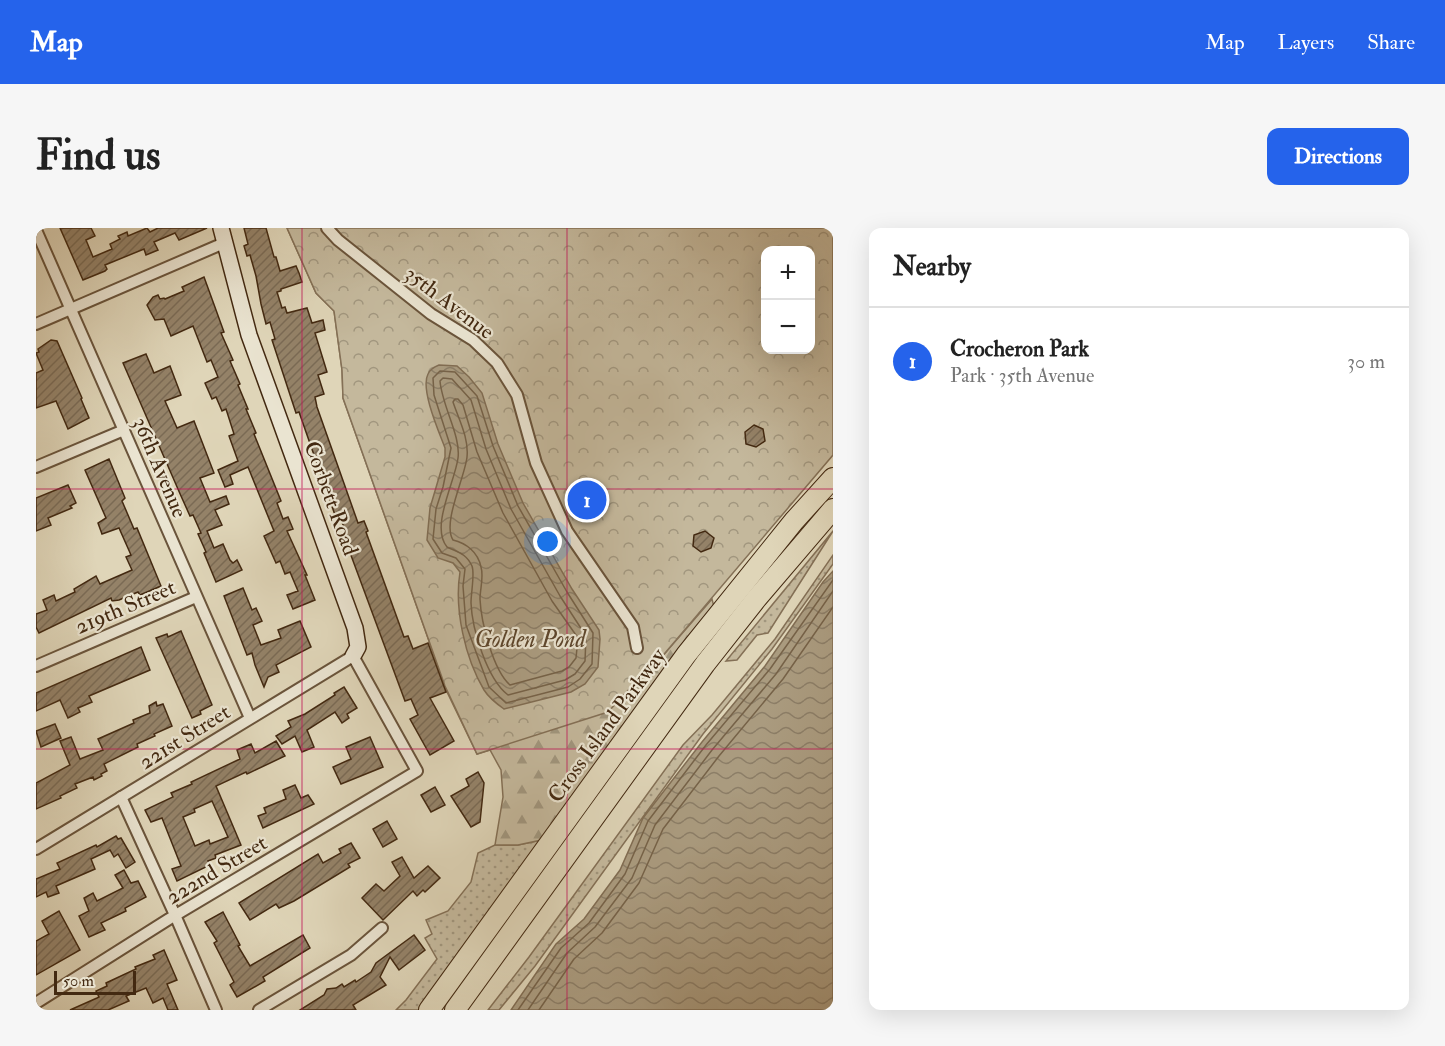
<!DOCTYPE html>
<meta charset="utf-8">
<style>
:root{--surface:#fff;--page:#f6f6f6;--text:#222;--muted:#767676;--line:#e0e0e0;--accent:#2563eb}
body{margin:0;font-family:"IM FELL Double Pica",serif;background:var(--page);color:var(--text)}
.controls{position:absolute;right:18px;top:18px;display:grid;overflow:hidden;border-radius:12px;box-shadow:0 6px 24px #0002}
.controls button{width:54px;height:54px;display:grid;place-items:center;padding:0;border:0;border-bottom:2px solid var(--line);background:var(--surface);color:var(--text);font:30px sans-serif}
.scale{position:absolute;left:18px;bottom:15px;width:82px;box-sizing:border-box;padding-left:6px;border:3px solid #432911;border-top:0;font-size:16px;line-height:21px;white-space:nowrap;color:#432911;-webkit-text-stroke:4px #eae4d1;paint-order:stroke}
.you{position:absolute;left:512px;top:314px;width:21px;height:21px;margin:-15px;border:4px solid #fff;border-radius:50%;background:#1a73e8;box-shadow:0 0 0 9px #1a73e833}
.badge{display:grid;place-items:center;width:39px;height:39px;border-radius:50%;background:var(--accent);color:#fff;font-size:20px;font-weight:700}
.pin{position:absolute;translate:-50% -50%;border:3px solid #fff;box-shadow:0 2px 6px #0006}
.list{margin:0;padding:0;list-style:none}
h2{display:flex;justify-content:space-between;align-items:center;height:78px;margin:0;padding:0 24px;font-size:26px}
h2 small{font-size:20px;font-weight:400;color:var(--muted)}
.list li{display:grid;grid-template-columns:39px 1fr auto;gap:18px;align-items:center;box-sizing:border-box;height:108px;padding:0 24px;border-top:2px solid var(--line)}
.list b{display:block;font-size:22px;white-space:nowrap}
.list p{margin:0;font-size:20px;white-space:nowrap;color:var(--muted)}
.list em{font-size:20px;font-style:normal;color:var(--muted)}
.map{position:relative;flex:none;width:797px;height:782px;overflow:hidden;border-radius:12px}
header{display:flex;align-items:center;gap:36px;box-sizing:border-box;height:84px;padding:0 30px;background:var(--accent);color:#fff}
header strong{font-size:28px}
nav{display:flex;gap:33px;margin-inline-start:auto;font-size:21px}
.intro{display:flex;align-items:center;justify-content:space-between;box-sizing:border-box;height:144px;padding:0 36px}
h1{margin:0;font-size:42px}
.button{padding:15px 27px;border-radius:12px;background:var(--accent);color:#fff;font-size:21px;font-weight:700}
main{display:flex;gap:36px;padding:0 36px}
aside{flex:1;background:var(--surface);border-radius:12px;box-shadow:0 6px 24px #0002}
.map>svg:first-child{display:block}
.grass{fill:url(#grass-dots);stroke:#847056;stroke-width:1.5}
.forest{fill:url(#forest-firs);stroke:#847056;stroke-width:1.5}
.park{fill:url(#park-crowns);stroke:#847056;stroke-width:1.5;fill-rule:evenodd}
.water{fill:url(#water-waves);stroke:#816d53;stroke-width:1.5}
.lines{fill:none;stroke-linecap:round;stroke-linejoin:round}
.shore{stroke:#766248;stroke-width:1.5}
.building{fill:url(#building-hatch);stroke:#432911;stroke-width:1.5;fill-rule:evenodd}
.street-casing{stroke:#6a543b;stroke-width:14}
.secondary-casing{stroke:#432911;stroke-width:18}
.highway-casing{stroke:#432911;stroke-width:22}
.street{stroke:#eae4d1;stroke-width:10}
.secondary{stroke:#eae4d1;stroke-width:15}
.highway{stroke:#dfd5b8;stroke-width:20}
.grid{fill:none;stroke:#c2185b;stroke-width:1.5;stroke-opacity:0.55}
.labels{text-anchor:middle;stroke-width:4.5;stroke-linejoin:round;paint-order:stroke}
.street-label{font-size:22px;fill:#432911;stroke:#eae4d1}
.water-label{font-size:24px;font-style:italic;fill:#5d462c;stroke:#eae4d1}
</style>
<header>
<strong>Map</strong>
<nav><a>Map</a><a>Layers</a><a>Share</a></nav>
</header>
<div class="intro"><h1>Find us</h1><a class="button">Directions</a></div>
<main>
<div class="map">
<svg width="797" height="782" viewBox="0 0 797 782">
<defs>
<pattern id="grass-dots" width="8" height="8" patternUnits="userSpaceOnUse" patternTransform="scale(1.5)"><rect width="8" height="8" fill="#c4b89c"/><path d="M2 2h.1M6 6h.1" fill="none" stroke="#a1967e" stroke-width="1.8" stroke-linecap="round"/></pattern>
<pattern id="forest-firs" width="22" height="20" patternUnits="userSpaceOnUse" patternTransform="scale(1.5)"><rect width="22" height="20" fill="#c4b89c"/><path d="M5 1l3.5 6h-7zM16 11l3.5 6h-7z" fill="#a1967e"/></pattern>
<pattern id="park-crowns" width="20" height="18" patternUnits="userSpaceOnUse" patternTransform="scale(1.5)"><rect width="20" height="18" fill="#c4b89c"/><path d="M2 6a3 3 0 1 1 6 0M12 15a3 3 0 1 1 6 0" fill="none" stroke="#a1967e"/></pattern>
<pattern id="water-waves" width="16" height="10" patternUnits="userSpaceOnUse" patternTransform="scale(1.5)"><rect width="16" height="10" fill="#aa9b7f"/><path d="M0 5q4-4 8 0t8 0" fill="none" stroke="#8c7e67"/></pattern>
<pattern id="building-hatch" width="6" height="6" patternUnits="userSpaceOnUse" patternTransform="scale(1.5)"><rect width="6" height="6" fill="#948268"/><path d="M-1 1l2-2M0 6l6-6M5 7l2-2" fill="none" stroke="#7a6a54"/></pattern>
</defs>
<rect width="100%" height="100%" fill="#dfd5b8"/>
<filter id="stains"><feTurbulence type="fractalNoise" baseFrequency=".00333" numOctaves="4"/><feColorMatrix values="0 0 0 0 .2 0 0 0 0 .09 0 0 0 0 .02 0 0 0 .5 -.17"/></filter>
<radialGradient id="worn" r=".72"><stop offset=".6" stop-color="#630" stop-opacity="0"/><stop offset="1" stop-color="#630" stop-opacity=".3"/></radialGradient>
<g class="grass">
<polygon points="797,303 732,405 721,407 701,432 690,433"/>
<polygon points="797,327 797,336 736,421 667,506 499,738 463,782 452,782 493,729 647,517 676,487 739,411"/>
<polygon points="510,611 384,782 360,782 370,772 401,731 389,710 396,706 390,692 412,683 435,654 442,625 459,617 482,617"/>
</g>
<polygon class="forest" points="251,0 609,444 618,438 676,371 679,383 510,611 482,617 459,617 467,569 465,542 454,522 441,526 411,464 307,170 306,142 298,83 280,65"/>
<path class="park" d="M251,0H797V227L618,438L609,444L572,484L441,526L409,458L307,170L306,142L298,83L280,65ZM730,22H774V122H730Z"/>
<g class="water">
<path d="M403,137L421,138L433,149L446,165L462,216L487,275L536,361L563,402L564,411L562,439L549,456L535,464L468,481C461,476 453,470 448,462C429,430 418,381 424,344L417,335L402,330L391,312L394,280L409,229V220C403,204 384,161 392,146C394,141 398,139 403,137Z"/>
<polygon points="797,343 797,782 475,782 520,716 548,691 584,642 607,590 666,514 729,438 787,354"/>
</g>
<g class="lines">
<g class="shore">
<polygon points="404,143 419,144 441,168 457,218 482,278 531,364 557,405 556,436 544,451 532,459 470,475 453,459 430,397 427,358 429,341 420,330 406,325 397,311 400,281 407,259 415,220 398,167 397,150"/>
<path d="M407,150L416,151L435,172L450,221L475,281L524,368L550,408L549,433L539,446L529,452L472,467C451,451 436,401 435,375C435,364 439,346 436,338C430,325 421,324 411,319C394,299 419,254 422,230C425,208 406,178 404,153Z"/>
<path d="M419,171H422L427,177L441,224L467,285L516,373L542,410L540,430L533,439L526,443L474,457C457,442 445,394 444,371C444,361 448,349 445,339C442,324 430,315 417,312C406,295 429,249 431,229C433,210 423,192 417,174Z"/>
<polyline points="482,782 525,720 553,695 589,646 612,593 670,517 734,441 797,352"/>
<polyline points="492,782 531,725 559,699 596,650 619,597 676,522 740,446 797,363"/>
<polyline points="503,782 538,731 566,705 603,655 627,601 683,528 747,451 797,379"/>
</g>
</g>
<g class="building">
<polygon points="24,0 55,0 59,8 50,12 57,29 76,21 74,16 84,11 82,8 91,4 92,8 111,0 114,4 122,0 171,0 143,12 139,5 118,14 122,22 110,27 108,21 69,37 71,41 69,43 47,52"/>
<polygon points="208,0 230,0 238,29 240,29 244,43 260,38 263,45 266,54 245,61 245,63 241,64 246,80 249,79 251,85 271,80 276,95 287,92 289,102 279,105 291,144 282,147 288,166 279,169 281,179 322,295 328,293 332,303 330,304 368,409 372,408 377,421 392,415 410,464 394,470 418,513 394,527 374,491 382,487 375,471 369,473 313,322 316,321 303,286 299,287 263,184 260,185 236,112 239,111 234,94 230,96 225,76 220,48 214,27 211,28 208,18 212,16"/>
<polygon points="168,49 188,104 185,105 197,132 194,133 204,156 202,157 212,181 210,181 220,205 218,206 245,273 241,275 247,291 252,289 257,301 251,303 271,347 269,347 279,372 257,381 251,367 262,363 254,344 249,346 244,333 240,335 228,308 238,303 212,239 194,247 197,256 189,259 182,242 202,233 193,208 198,206 190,181 186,183 180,169 176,171 169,155 182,149 175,132 171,134 157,98 135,108 128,91 119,92 111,77 117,69 122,67 124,71 128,70 129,71 148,63 146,59"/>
<polygon points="15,112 21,113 46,170 45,171 53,190 32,201 20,173 0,180 0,145 7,142 0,125 3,124 2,121"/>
<polygon points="110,126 118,145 134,138 145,167 129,173 141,200 158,193 178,245 164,250 174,274 190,268 193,276 179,282 186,297 171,303 178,320 187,316 194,332 197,335 201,332 206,342 180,354 168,325 170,324 162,306 165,305 157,287 154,288 145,268 87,135"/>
<polygon points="718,197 727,201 729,213 720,219 710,216 709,204"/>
<polygon points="73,231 89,270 86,273 98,301 101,300 125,358 104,367 102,364 83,372 76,373 75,370 3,405 0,399 0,386 11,382 7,372 18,367 20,373 39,364 38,361 60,348 64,356 96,342 90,329 95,327 83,300 66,306 62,295 70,290 49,242"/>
<polygon points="32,257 40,275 34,278 36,280 12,290 15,297 0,303 0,270"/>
<polygon points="669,303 678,310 675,320 665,324 657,318 658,307"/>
<polygon points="207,360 216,382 220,380 226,393 217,397 225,417 245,410 242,402 264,393 275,419 240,437 243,444 232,449 228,459 219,437 216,425 211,427 188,368"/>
<polygon points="145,403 176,477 164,483 165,486 156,490 120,410 131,406 132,409"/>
<polygon points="105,419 114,442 53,468 56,474 42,480 44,484 32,490 24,472 0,483 0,465"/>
<polygon points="308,459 321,480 311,486 313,490 306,495 299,484 271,502 278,519 266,524 259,508 246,516 240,508 255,499 252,493 269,486 299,467 298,465"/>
<polygon points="120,474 121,478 127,476 136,498 118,506 119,508 101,516 102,519 68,536 71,543 65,546 66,548 58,552 57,549 39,556 41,560 24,568 25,570 0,581 0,555 34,537 24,513 35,509 44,531 67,522 62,511 98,495 97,492 114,485 113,478"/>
<polygon points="19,496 25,510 5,519 0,503"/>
<polygon points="334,509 347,539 305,556 297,539 315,531 310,519"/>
<path d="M240,513L249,528L211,546L210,544L180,558L205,617L179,627L180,630L172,633L174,637L141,653L136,641L145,638L126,590L115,594L109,582L137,569L135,565L156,556L155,554L204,531L201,522L215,516L219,525ZM176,573L192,609L174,616L173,612L159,618L147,589L159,584L158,581Z"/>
<polygon points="442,544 448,555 444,594 435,599 415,568 433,558 430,551"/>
<polygon points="259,557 265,570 272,567 278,576 227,600 222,588 230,585 228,580 250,571 247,562"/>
<polygon points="399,559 409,577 395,584 385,567"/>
<polygon points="351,593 361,611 347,619 337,601"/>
<polygon points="80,608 82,611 85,610 99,634 90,640 82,626 78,629 74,622 55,631 59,641 20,658 23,665 12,669 10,664 0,669 0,651 24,641 21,635 60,617 61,619"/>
<polygon points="315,615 324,630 312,636 314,639 258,673 243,680 240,676 214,692 203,675 282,626 287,635 305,625 303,621"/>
<polygon points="366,629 378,650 392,638 404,650 389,664 387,662 381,668 377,663 347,692 326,670 340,656 348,663 364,648 356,634"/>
<polygon points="88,642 95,655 102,653 110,669 89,680 90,683 65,695 69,702 53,709 43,688 53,683 48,670 57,665 61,673 87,660 79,647"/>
<polygon points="23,683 44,722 0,747 0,713 13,706 6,693"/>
<polygon points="187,684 204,717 202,718 214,738 267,707 274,720 227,749 229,753 201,769 194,757 198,754 178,715 181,713 169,694"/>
<polygon points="378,707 389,722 363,742 354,729 344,749 350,757 317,777 320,782 264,782 288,767 291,761 300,760 306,756 308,759 319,752 320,754 335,744 340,735"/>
<polygon points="128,722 141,752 131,756 142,782 132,782 127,770 117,775 110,760 90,768 93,773 72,782 34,782 61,770 63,769 60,763 71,758 70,755 100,741 99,739 119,731 117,727"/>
</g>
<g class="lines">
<g class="street-casing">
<g id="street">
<polyline points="291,0 302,12 395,86 437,112 461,135 481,167 500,235 531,303 597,399 601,420"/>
<polyline points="0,2 214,490"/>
<polyline points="0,96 188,15"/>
<polyline points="0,239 88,202"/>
<polyline points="0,438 160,369"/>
<polyline points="85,569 139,687 180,782"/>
<polyline points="0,621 317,428 381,543 133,691 0,775"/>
<polyline points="223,782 315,727 346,700"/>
</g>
</g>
<g class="secondary-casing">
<polyline id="secondary" points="185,0 213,107 319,400 322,419 317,428"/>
</g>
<g class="highway-casing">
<g id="highway">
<polyline points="393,782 650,427 758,293 797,250"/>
<polyline points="419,782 669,436 721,370 797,281"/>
</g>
</g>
<use href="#street" class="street"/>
<use href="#secondary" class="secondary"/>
<use href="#highway" class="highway"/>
</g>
<path class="grid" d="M266,0V782M531,0V782M0,261H797M0,521H797"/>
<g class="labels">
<g class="street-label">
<text transform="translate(414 74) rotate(37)" y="8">35th Avenue</text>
<text transform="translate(125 239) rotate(67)" y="8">36th Avenue</text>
<text transform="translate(296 270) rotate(70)" y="8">Corbett Road</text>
<text transform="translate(89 378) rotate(-23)" y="8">219th Street</text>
<text transform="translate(570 497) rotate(-54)" y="8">Cross Island Parkway</text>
<text transform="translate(148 508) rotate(-32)" y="8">221st Street</text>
<text transform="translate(180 641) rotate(-31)" y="8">222nd Street</text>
</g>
<g class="water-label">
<text x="494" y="419">Golden Pond</text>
</g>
</g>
<rect width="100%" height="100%" filter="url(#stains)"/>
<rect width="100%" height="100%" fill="url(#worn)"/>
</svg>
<div class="controls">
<button>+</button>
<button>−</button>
</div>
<div class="scale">50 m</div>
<div class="you"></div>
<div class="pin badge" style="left:551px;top:272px">1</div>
</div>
<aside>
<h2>Nearby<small></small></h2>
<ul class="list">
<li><span class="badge">1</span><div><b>Crocheron Park</b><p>Park · 35th Avenue</p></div><em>30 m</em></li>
</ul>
</aside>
</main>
